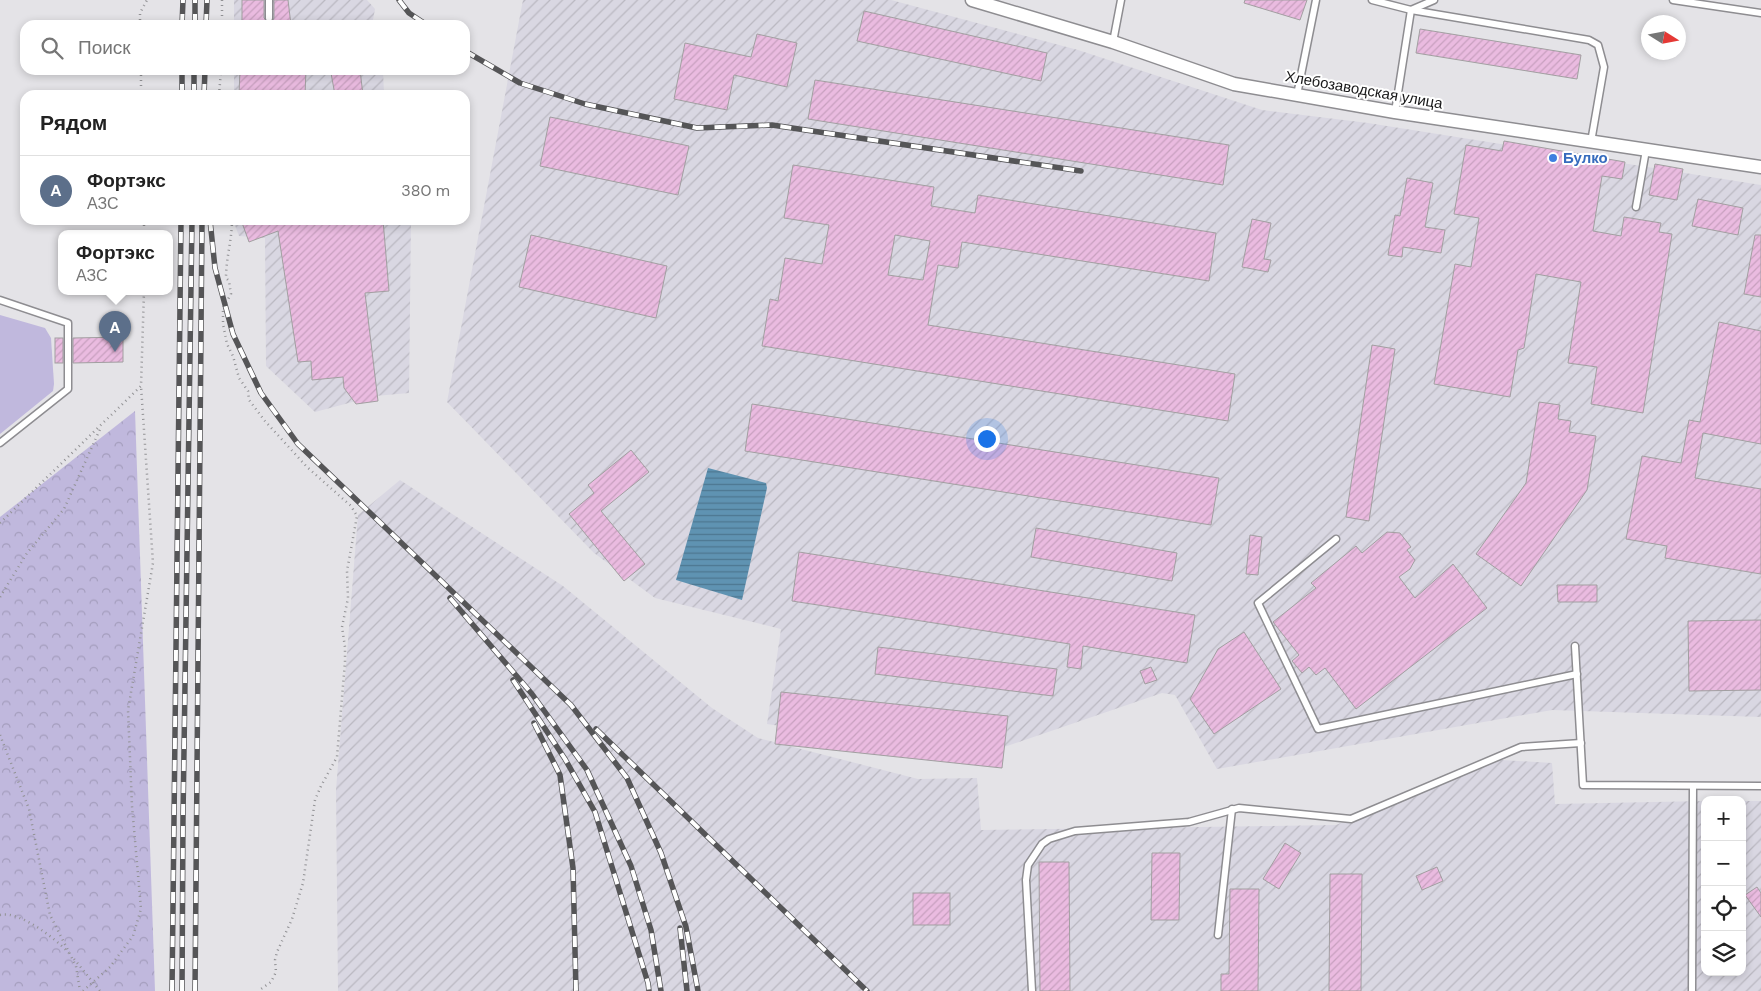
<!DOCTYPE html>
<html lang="ru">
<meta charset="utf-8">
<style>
:root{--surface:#fff;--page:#f2f2f2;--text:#222;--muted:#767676;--line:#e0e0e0;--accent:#1f8bb2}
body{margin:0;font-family:"DM Sans",sans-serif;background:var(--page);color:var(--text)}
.controls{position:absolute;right:15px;bottom:15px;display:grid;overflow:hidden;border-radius:10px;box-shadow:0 2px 8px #0003}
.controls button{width:45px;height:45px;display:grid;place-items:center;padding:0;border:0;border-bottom:1px solid var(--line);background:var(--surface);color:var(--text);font:25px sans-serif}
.compass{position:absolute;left:1641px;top:15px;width:45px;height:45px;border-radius:50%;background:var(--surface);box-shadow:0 2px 8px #0003;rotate:101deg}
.you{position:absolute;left:986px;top:438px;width:18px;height:18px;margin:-12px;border:4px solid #fff;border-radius:50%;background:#1a73e8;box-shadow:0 0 0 8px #1a73e833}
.badge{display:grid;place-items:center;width:32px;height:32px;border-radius:50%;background:var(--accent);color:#fff;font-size:16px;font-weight:700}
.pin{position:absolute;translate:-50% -41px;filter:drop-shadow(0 1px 2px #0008)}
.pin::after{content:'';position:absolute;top:26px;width:18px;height:15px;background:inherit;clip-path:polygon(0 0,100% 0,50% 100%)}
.popup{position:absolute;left:58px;top:230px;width:115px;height:65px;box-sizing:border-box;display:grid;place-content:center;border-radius:10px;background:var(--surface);filter:drop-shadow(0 1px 4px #0005);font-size:16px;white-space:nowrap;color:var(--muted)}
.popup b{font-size:19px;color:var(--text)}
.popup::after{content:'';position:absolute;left:50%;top:100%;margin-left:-10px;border:10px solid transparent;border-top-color:var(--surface)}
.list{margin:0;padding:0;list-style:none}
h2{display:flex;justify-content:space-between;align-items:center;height:65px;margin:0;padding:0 20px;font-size:21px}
h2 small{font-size:16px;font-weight:400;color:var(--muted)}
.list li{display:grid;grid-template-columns:32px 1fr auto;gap:15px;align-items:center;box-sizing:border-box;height:70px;padding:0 20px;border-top:1px solid var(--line)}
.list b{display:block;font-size:19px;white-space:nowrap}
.list p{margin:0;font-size:16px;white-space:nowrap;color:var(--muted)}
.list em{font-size:16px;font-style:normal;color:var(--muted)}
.icon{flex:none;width:28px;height:28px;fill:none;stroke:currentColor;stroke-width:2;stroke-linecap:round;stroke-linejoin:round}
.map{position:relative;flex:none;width:1761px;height:991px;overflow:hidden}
.search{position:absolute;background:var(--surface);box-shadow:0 2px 8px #0003;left:20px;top:20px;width:450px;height:55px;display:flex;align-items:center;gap:12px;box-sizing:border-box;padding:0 18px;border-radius:15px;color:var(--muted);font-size:19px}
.panel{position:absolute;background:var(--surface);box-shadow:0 2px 8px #0003;left:20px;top:90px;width:450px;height:135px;border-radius:15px}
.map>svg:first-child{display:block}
.industrial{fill:url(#industrial-furrows)}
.grass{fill:#c0b8dd}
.forest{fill:url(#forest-crowns)}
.water{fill:url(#water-rules)}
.building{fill:url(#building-hatch);stroke:#a29fa1;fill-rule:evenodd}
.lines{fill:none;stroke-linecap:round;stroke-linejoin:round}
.service-casing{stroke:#8e8d91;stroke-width:9}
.minor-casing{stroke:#8e8d91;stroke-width:15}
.path{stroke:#929295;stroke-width:2.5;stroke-dasharray:1 4;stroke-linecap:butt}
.service{stroke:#fff;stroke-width:6}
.minor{stroke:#fff;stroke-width:12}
.rail-casing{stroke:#555557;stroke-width:5.5}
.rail{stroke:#fff;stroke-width:4;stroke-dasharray:11;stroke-linecap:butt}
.shop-dot{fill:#3f7fe0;stroke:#fff;stroke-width:2}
.labels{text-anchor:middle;stroke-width:4;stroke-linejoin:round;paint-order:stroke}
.street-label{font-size:15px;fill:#171718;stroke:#fff}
.shop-label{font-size:15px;font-weight:bold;fill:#366cbe;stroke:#fff;text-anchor:start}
</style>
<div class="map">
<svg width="1761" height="991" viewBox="0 0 1761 991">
<defs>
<pattern id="industrial-furrows" width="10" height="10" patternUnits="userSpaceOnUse" patternTransform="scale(1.25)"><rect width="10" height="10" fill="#d9d7e2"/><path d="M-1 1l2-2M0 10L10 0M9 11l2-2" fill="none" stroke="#bab8c1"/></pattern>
<pattern id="forest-crowns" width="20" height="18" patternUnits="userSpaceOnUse" patternTransform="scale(1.25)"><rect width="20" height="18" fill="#c0b8dd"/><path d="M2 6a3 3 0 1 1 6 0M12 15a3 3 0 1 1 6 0" fill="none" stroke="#a49dbd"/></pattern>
<pattern id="water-rules" width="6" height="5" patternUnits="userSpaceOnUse" patternTransform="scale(1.25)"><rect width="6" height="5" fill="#5f93b2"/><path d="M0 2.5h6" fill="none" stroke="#4d7790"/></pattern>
<pattern id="building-hatch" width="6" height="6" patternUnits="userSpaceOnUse" patternTransform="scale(1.25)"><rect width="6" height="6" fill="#eabbe0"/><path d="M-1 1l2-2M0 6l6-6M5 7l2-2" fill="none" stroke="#c8a0bf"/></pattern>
</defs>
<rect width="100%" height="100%" fill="#e4e3e7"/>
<g class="industrial">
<polygon points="234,0 367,0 375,9 372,25 234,25"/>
<polygon points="523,0 891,0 1078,50 1262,110 1368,123 1761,185 1761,717 1552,710 1217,769 1175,695 1162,693 978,756 767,724 781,629 655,598 594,553 447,402"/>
<polygon points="234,70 383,70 384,95 234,95"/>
<polygon points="233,220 411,220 409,393 375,396 315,412 266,366 265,238 239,236"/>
<polygon points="400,480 563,586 712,708 758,738 918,779 977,778 981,830 1336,825 1486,759 1552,763 1555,804 1705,801 1705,972 1742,972 1742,801 1761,801 1761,991 338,991 336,790 358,515"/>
</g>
<polygon class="grass" points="0,315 45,328 51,338 54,384 53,391 0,434"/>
<polygon class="forest" points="135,411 155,991 0,991 0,517"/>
<polygon class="water" points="708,468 766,483 767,488 742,600 676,580"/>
<g class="building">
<polygon points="242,0 264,0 264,18 269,23 272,22 274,18 274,0 288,0 291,25 242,25"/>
<polygon points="1245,0 1307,0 1300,20 1244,3"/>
<polygon points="864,11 1047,53 1041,81 857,41"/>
<polygon points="1420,29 1581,55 1577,79 1416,53"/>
<polygon points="757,34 797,43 787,87 734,75 727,110 674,99 685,43 751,57"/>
<polygon points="240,70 306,70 305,95 239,95"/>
<polygon points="354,70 360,70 363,95 335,95 331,73"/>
<polygon points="815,80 1229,145 1223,185 808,119"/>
<polygon points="550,117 689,146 678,195 540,166"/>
<polygon points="1504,141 1625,162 1622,179 1602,176 1593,231 1621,236 1624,217 1661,223 1659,232 1672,234 1643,413 1591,404 1597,367 1568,363 1581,282 1536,274 1524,348 1518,350 1510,397 1434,384 1455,264 1471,267 1479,218 1454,214 1466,145 1502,151"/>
<polygon points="1655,164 1683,169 1677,200 1649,195"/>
<path d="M793,165L934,187L931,206L975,213L978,195L1216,233L1209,281L962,242L958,268L938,265L928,325L1235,374L1228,421L762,346L770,299L778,301L785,258L822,264L829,225L784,218ZM895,235L930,241L923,280L888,275Z"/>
<polygon points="1407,178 1433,183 1425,227 1445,230 1441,253 1403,247 1402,257 1388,255 1395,215 1400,216"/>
<polygon points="1698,199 1743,208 1738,235 1692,226"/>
<polygon points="1252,219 1271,223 1264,259 1271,260 1268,272 1242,267"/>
<polygon points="241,220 383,220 389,291 365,293 378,401 356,404 344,388 343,377 312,380 311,361 298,362 278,231 249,242"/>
<polygon points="531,235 667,266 656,318 519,287"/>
<polygon points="1755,235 1761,235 1761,297 1744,294"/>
<polygon points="1719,322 1761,331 1761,444 1703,433 1695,478 1761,489 1761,574 1665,558 1667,546 1626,539 1642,456 1681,463 1689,420 1700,422"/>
<polygon points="123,337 123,362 73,363 73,338"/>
<rect x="55" y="338" width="8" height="25"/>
<polygon points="1372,345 1395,349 1369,521 1346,517"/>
<polygon points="1539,402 1560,405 1558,419 1571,421 1569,432 1596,436 1587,490 1521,586 1476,554 1526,483"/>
<polygon points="752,404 1219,478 1211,525 745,451"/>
<polygon points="631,450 649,472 601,511 645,564 624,581 569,514 594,493 588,485"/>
<polygon points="1036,528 1177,553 1172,581 1031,557"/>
<polygon points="1387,532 1400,533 1411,547 1407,550 1415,560 1410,569 1399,577 1415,598 1453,564 1487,608 1356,709 1325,668 1316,675 1309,667 1302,673 1292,661 1299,655 1273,622 1316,588 1311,583 1356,546 1362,553"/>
<polygon points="1250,535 1262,537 1258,575 1246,574"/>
<polygon points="799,552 1195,615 1187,663 1083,646 1081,669 1067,667 1070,644 792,601"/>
<polygon points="1557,585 1597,585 1597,602 1558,602"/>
<polygon points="1761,620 1761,690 1689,691 1688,621"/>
<polygon points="1244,632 1281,689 1214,734 1190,699 1218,649"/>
<polygon points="878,647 1057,669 1053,696 875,674"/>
<polygon points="1151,667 1157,680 1145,684 1140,671"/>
<polygon points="781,692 1008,716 1002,768 775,744"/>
<polygon points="1285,843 1301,853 1279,889 1263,879"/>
<polygon points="1152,853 1180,853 1179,920 1151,920"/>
<polygon points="1039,862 1069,862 1070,991 1040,991"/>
<polygon points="1437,867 1443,881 1422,890 1416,876"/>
<polygon points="1330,874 1362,874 1361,991 1329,991"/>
<polygon points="1757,887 1761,893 1761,917 1745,895"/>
<polygon points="1230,889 1259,889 1258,991 1221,991 1221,974 1229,974"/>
<rect x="913" y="893" width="37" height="32"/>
</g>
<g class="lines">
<g class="service-casing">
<g id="service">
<polyline points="1372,0 1411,10 1589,40 1598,45 1604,67 1591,142"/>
<polyline points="1673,0 1761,13"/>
<polyline points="269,18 269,0"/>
<polyline points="1113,42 1121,0"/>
<polyline points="1297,95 1316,0"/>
<polyline points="1395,112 1411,10 1434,0"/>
<polyline points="1636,207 1646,150"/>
<polyline points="0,300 68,323 68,389 0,443"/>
<polyline points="1336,539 1258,603 1318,729 1577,674"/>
<polyline points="1575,646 1583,785 1761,786"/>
<polyline points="1218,935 1232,809"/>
<polyline points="1032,991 1026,880 1028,865 1042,844 1049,839 1075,831 1189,822 1239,808 1351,819 1521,747 1581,743"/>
<polyline points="1692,991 1693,787"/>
</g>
</g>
<g class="minor-casing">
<polyline id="minor" points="972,0 1113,42 1234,84 1395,112 1761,167"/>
</g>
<g class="path">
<polyline points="222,0 222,25"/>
<polyline points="140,25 140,13 147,0"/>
<polyline points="141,70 141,95"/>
<polyline points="219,95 221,70"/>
<polyline points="144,220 144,233"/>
<path d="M232,220C232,240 226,258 226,278L229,281L231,294L223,308V324L227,344L233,356L239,378L248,391L249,400L265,421L307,467L351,506L357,516L347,571L348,598L342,627L345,647V662L337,757L321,786L315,800L303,883L292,919L277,952L275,960L276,972L271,982L258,991"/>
<polyline points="0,523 141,386 144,291"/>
<polyline points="0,597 27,553 64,509 101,427"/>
<polyline points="0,735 29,809 50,915 76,966 80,991"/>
<path d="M0,915C19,910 56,939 69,953"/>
<polyline points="74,959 100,991"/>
<polyline points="83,991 110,967 133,936 141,909 132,806 128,710 153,563 141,386"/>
</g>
<use href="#service" class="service"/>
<use href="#minor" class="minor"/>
<g class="rail-casing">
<g id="rail">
<polyline points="399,0 409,13 427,25"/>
<polyline points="182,25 183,0"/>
<polyline points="195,25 195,0"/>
<polyline points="206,25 207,0"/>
<polyline points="465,51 520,83 585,104 697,128 772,125 1081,171"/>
<polyline points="182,95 182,70"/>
<polyline points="194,95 194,70"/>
<polyline points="204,95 205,70"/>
<polyline points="210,220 215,268 233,334 261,393 298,444 571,705 627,778 661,853 686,927 698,991"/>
<polyline points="450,598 532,694 587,770 631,866 651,930 661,991"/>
<polyline points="513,680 565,759 595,812 648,983 649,991"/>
<polyline points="534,723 560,775 573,868 576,991"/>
<polyline points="596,729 867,991"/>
<polyline points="680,928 687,991"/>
<polyline points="172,991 181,220"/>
<polyline points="182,991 183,817 192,220"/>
<polyline points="195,991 202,220"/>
</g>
</g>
<use href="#rail" class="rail"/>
</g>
<circle class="shop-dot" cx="1553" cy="158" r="5"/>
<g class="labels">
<g class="street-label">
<text transform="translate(1364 90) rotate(10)" y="5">Хлебозаводская улица</text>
</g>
<g class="shop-label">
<text x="1563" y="163">Булко</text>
</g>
</g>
</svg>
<div class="controls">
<button>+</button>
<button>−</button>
<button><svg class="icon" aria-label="locate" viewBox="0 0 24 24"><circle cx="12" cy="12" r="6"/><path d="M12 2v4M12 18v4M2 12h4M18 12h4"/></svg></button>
<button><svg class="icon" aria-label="layers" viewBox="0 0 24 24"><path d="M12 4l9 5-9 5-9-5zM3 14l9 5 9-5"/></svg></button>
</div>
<svg class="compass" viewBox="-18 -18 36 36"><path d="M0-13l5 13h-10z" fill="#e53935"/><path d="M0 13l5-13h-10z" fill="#767676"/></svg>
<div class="you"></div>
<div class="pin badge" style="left:115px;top:352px;background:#5c6f8a">A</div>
<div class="popup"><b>Фортэкс</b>АЗС</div>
<div class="search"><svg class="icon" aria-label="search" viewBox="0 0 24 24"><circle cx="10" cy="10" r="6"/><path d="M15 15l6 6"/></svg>Поиск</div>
<section class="panel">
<h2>Рядом<small></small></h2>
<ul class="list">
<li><span class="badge" style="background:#5c6f8a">A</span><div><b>Фортэкс</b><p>АЗС</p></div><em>380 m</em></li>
</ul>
</section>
</div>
